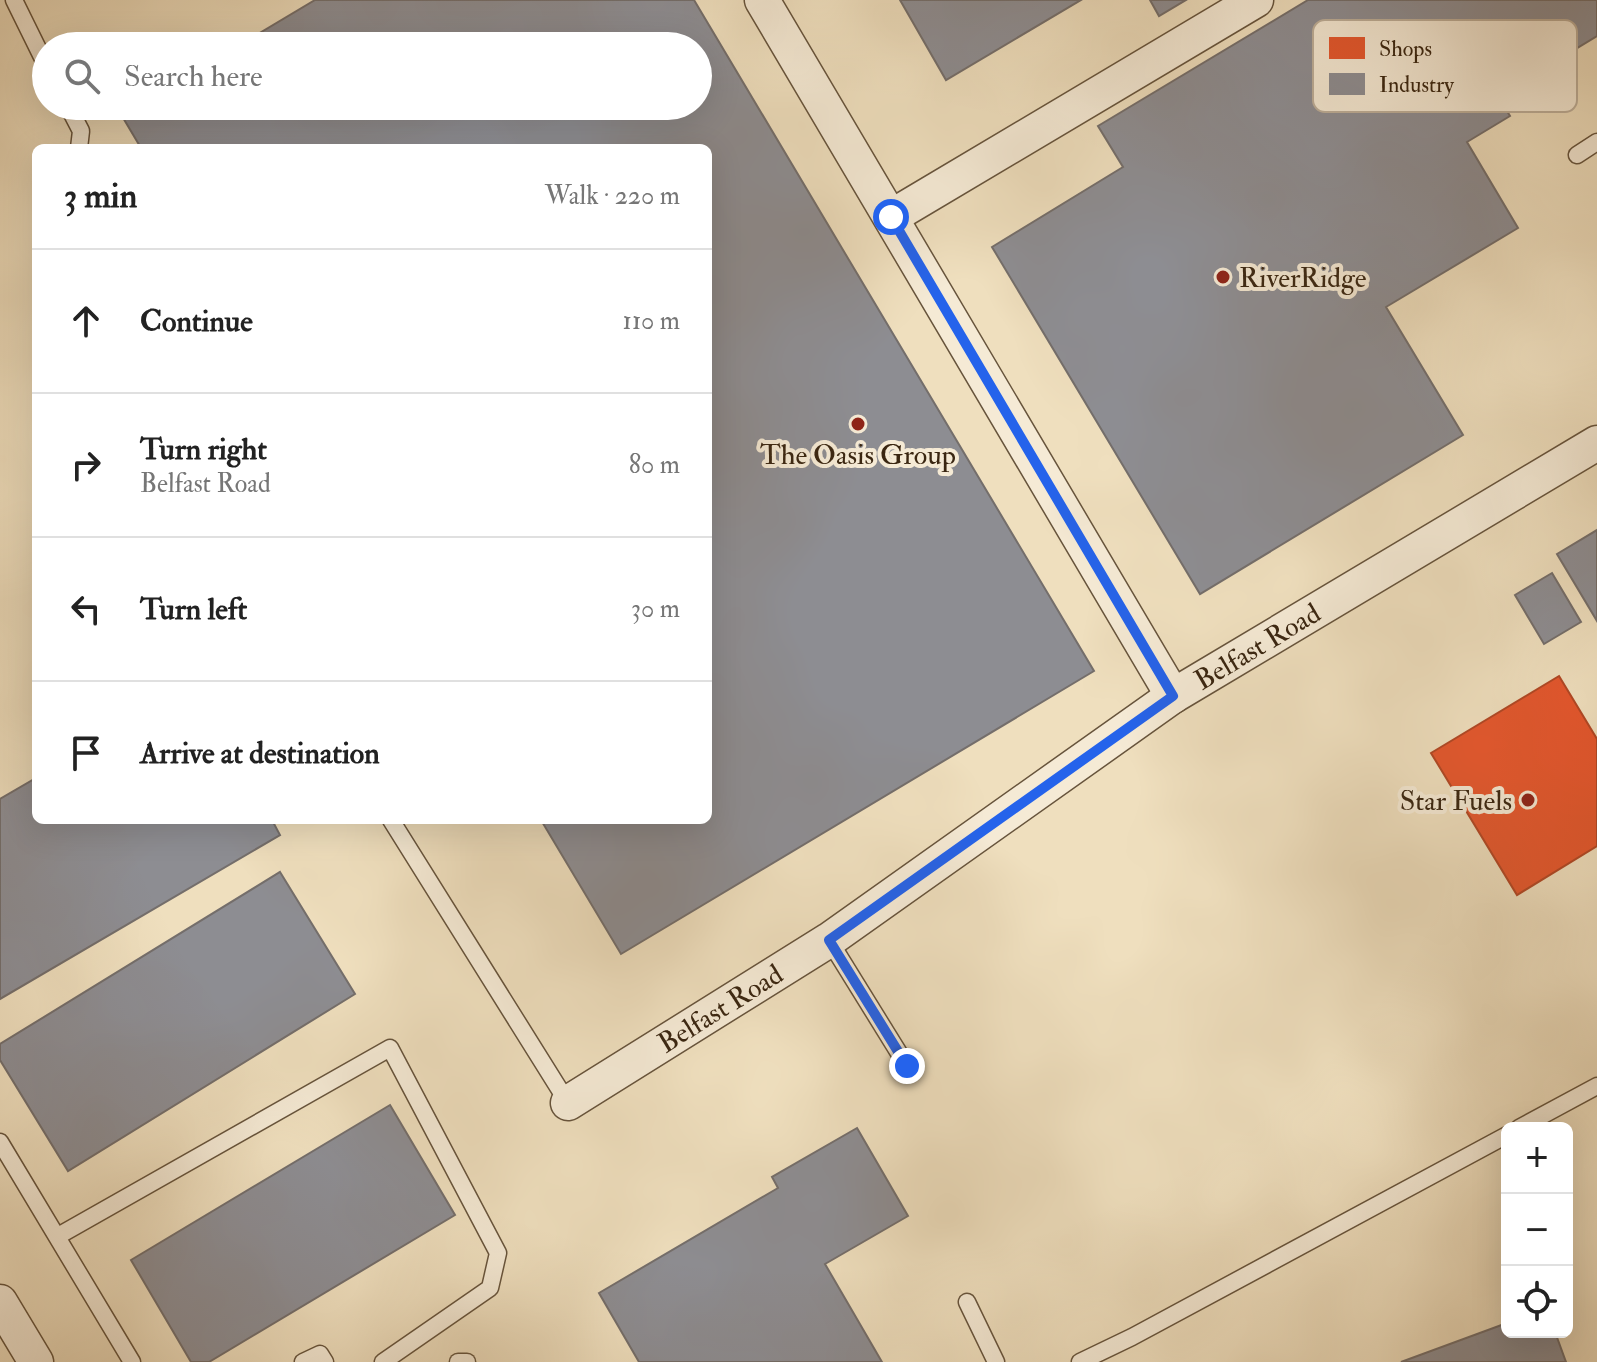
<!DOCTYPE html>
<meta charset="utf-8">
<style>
:root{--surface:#fff;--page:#f2f2f2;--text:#222;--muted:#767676;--line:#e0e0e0}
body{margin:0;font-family:"IM FELL Double Pica",serif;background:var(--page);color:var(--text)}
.controls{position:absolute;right:24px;bottom:24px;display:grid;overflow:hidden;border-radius:12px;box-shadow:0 8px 32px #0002}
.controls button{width:72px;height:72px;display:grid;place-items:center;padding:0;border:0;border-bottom:2px solid var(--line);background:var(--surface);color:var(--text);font:40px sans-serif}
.stop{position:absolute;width:24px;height:24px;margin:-18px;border:6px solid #2563eb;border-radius:50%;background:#fff}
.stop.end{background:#2563eb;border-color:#fff;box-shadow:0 2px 8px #0008}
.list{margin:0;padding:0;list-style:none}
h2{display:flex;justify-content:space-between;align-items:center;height:104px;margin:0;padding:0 32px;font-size:34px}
h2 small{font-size:26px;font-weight:400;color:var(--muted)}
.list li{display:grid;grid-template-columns:52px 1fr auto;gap:24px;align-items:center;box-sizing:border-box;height:144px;padding:0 32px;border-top:2px solid var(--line)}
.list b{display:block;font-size:30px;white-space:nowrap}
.list p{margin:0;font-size:26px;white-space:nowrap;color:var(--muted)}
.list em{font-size:26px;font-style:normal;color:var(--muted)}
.icon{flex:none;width:44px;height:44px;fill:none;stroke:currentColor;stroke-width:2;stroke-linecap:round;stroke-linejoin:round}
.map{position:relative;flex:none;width:1597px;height:1362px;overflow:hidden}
.search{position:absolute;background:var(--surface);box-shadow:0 8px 32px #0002;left:32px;top:32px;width:680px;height:88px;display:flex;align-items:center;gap:20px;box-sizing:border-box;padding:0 28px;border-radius:44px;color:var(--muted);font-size:30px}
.panel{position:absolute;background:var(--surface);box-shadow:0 8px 32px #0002;left:32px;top:144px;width:680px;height:680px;border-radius:12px}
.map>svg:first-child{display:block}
.shops{fill:#e4572e;stroke:#b14825;stroke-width:2}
.industry{fill:#8d8d92;stroke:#746e6b;stroke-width:2}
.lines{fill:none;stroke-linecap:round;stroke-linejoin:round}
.lane-casing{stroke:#67543c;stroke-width:19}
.street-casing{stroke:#67543c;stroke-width:37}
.lane{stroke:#f5ead5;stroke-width:16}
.street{stroke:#f5ead5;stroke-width:34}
.route{stroke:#2563eb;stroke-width:10}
.poi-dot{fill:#8f2418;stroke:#f5ead5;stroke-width:3}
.labels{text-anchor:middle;stroke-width:8;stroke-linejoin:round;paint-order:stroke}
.poi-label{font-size:28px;fill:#3a2611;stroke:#f5ead5;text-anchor:start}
.street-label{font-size:28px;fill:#3a2611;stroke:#f5ead5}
.key{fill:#f5ead5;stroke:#bdaf9a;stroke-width:2}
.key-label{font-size:22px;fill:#3a2611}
</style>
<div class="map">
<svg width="1597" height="1362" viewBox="0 0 1597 1362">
<rect width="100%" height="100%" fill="#efdfbe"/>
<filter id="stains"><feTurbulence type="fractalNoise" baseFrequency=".0025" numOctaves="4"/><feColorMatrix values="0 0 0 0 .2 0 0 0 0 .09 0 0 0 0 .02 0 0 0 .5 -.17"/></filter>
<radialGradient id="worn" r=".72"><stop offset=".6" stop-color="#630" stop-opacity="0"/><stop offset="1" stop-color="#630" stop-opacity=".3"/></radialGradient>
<polygon class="shops" points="1559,676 1597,739 1597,846 1517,895 1431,753"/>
<g class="industry">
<polygon points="315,0 694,0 1094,671 621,954 541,820 708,820 708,148 141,148 122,116 138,106 698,106 698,46 238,46"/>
<polygon points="900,0 1081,0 946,80"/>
<polygon points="1150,0 1186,0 1159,16"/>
<polygon points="1308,0 1597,0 1597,36 1498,96 1510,116 1467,142 1518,228 1386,307 1463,435 1200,594 992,247 1123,167 1098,126"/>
<polygon points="1597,530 1597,621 1557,554"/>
<polygon points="1552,573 1581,622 1544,644 1515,595"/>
<polygon points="36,778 36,820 272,820 280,835 0,999 0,799"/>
<polygon points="280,872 355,994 68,1171 0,1060 0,1044"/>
<polygon points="390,1105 455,1215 209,1362 191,1362 131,1260"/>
<polygon points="857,1128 908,1216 825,1264 882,1362 639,1362 599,1293 778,1188 772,1177"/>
<polygon points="1507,1323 1507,1332 1555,1332 1566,1362 1401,1362"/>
</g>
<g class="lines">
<g class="lane-casing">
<g id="lane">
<polyline points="14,0 46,65"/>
<polyline points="68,106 81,131 79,148"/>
<polyline points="1577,155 1597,142"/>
<polyline points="391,820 568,1103"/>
<polyline points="829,940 907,1066"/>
<polyline points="1519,1128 1597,1086"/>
<polyline points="0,1142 132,1362"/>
<polyline points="58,1236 390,1048 498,1253 490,1288 383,1362"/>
<polyline points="967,1302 996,1362"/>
<polyline points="303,1362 320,1354 325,1362"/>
<polyline points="458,1362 467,1362"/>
<polyline points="1080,1362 1132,1337 1507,1135"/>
</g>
</g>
<g class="street-casing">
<g id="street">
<polyline points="762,0 1173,696"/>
<polyline points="891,217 1256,0"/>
<polyline points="568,1103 829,940 1173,696 1597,443"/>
<polyline points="0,1302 36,1362"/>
</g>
</g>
<use href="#lane" class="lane"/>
<use href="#street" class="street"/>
</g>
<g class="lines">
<polyline class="route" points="891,217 1173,696 829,940 907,1066"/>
</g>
<g class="poi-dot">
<circle cx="1223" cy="277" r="8"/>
<circle cx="858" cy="424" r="8"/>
<circle cx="1528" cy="800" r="8"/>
</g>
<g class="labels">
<g class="poi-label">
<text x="1239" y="287">RiverRidge</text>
<text x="858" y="464" text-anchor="middle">The Oasis Group</text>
<text x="1512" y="810" text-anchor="end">Star Fuels</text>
</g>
<g class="street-label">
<text transform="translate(1257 646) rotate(-31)" y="10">Belfast Road</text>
<text transform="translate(720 1008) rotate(-32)" y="10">Belfast Road</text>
</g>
</g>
<rect x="1313" y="20" width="264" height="92" rx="12" class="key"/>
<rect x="1329" y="37" width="36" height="22" fill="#e4572e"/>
<rect x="1329" y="73" width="36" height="22" fill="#8d8d92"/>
<g class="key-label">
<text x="1379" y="56">Shops</text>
<text x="1379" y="92">Industry</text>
</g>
<rect width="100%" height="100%" filter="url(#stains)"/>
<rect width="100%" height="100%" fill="url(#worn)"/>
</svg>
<div class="controls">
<button>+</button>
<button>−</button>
<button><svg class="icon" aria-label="locate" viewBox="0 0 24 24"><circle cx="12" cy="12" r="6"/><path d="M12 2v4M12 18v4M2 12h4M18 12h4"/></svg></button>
</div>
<div class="stop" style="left:891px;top:217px"></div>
<div class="stop end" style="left:907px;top:1066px"></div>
<div class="search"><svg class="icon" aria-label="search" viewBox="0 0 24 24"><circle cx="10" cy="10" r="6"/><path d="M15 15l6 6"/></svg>Search here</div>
<section class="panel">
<h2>3 min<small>Walk · 220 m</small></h2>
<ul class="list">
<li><svg class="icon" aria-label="ahead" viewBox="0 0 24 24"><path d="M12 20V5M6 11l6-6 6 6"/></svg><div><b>Continue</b></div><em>110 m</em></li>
<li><svg class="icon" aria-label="right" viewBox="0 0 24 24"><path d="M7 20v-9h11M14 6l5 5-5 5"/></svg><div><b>Turn right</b><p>Belfast Road</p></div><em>80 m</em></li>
<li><svg class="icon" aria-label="left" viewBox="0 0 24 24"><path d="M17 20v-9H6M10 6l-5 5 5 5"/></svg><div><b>Turn left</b></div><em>30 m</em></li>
<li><svg class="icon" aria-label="arrive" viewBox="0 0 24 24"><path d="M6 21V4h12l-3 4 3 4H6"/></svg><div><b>Arrive at destination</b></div></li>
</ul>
</section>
</div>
